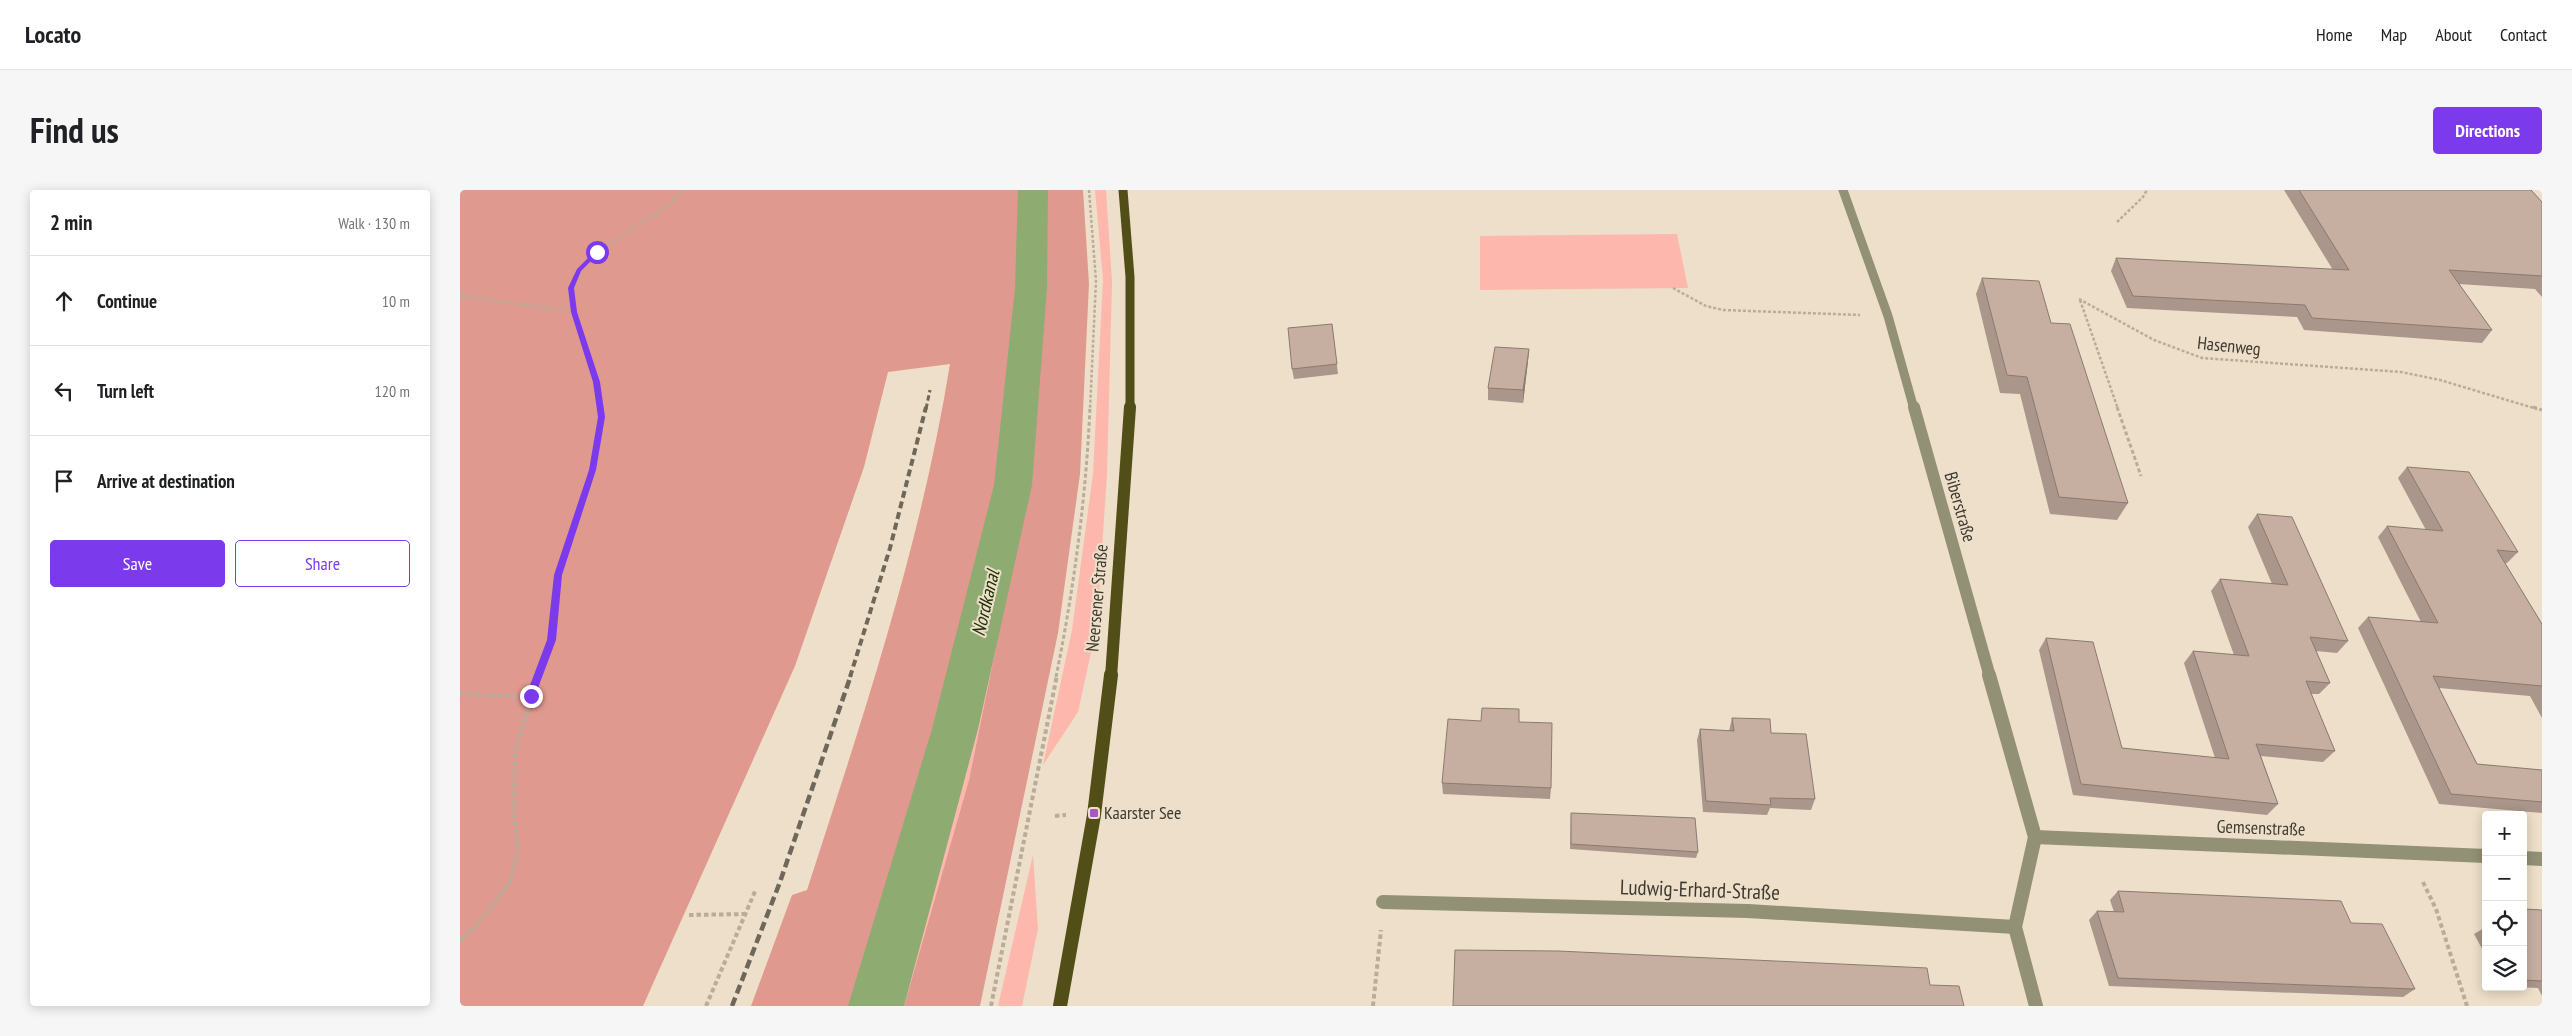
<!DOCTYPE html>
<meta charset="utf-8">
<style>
:root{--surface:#fff;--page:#f6f6f6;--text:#202124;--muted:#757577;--line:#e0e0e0;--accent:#7c3aed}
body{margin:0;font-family:"PT Sans Narrow",sans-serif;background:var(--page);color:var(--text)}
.controls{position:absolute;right:15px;bottom:15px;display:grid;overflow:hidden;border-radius:5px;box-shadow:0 2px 12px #0003}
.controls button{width:45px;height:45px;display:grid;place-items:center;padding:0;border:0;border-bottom:1px solid var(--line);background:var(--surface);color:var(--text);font:25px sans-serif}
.stop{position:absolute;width:15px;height:15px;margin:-11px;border:4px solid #7c3aed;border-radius:50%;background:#fff}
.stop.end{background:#7c3aed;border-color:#fff;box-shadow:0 1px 5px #0008}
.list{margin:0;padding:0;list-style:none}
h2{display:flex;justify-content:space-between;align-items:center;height:65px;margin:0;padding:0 20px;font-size:21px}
h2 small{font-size:16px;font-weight:400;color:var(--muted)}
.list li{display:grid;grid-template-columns:32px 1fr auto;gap:15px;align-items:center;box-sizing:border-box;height:90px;padding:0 20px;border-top:1px solid var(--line)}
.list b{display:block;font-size:19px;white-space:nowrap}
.list em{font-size:16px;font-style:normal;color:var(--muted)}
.actions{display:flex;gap:10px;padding:15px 20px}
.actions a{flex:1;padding:11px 0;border:1px solid var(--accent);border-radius:5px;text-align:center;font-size:18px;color:var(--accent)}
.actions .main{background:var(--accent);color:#fff}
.icon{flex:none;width:28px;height:28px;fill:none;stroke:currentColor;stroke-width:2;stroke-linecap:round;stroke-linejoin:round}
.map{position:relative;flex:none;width:2082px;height:816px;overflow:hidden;border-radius:5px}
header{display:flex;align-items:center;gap:30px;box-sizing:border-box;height:70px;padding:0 25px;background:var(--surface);border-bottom:1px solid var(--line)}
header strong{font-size:24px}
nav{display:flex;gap:28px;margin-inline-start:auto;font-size:18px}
.intro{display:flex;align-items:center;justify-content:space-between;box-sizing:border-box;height:120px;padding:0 30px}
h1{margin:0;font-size:35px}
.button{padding:12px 22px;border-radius:5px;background:var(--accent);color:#fff;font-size:18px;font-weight:700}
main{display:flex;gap:30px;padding:0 30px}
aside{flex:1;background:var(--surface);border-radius:5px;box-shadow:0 2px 12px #0003}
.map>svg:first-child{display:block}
.green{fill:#feb7ac}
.forest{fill:#e0998e}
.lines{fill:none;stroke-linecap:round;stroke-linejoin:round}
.canal{fill:#8eab71;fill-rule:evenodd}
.path-far2{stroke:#b8ac9a;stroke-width:2.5;stroke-dasharray:3 2;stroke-linecap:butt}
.path-far1{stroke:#b8ac9a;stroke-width:3;stroke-dasharray:4 2.5;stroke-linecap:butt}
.path{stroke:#b8ac9a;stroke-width:4;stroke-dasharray:4.5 3;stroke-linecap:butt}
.minor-far2{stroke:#929075;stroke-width:9}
.minor-far1{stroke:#929075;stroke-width:12}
.minor{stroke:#929075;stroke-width:14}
.major-far2{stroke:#524e17;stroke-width:9}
.major-far1{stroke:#524e17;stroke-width:12}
.major{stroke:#524e17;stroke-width:14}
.rail-far2{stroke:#6e675a;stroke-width:3;stroke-dasharray:5.5 3;stroke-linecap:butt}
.rail-far1{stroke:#6e675a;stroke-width:4;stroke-dasharray:7 4;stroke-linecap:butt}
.rail{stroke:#6e675a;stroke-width:4.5;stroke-dasharray:9 4.5;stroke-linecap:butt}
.wall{fill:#aa968a}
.shaded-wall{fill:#8b7a71}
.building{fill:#c6afa1;stroke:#8b7a71}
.route{fill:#7c3aed}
.poi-dot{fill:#a658ca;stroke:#eddfc9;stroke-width:2}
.labels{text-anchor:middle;stroke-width:4;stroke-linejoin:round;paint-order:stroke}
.street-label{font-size:18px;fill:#3f3a31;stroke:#eddfc9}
.poi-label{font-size:18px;fill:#3f3a31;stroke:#eddfc9;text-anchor:start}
.water-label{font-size:19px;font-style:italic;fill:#1d2f04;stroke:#eddfc9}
.near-street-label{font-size:21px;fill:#3f3a31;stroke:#eddfc9}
</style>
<header>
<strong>Locato</strong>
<nav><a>Home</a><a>Map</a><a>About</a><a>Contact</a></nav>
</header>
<div class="intro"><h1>Find us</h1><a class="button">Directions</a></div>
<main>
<aside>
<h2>2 min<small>Walk · 130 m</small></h2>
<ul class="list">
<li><svg class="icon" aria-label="ahead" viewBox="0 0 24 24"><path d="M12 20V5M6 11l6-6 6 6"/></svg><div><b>Continue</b></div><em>10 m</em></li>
<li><svg class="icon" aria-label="left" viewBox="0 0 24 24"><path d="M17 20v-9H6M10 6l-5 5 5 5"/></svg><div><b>Turn left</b></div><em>120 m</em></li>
<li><svg class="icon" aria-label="arrive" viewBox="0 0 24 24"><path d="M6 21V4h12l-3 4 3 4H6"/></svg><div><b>Arrive at destination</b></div></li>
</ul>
<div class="actions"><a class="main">Save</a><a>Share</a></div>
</aside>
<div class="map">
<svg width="2082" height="816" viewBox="0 0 2082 816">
<rect width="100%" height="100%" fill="#eddfc9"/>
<g class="green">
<polygon points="560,0 584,0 586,56 568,299 509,590 444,816 399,816 518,394 550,207 562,71"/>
<polygon points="635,0 646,0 652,92 647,284 637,435 618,522 583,575 612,440 633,284 643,90"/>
<polygon points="1217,44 1228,98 1020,100 1020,46"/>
<polygon points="573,665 578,739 562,816 538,816"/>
</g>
<g class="forest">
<path d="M0,0H560L562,71L550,207L518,394L399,816H291L332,705L347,700C403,527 461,354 490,174L428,182L404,277L335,476L183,816H0Z"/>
<polygon points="584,0 623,0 629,94 620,284 598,443 520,816 444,816 509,590 568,299 586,56"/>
</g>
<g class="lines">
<polygon class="canal" points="558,0 588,0 587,98 572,295 518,539 444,816 388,816 472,539 534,295 555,98"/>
<g class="path-far2">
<polyline points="629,0 636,91 630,219"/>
<polyline points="1657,32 1683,7 1687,0"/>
<polyline points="1213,98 1246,116 1263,120 1400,125"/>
<polyline points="0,106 114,122"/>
<polyline points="1619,109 1694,150 1742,168 1941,182 1980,190 2077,219"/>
<polyline points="1620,110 1658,219"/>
<polyline points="140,219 137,192 114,122 111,98 119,80 137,62 209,15 224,0"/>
</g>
<g class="path-far1">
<polyline points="1657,217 1681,286"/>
<polyline points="2073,217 2082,220"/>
<polyline points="78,487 91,450 98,385 133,280 141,227 140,217"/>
<path d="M596,487C614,398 626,308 630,217"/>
</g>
<g class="path">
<polyline points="0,504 71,507"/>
<polyline points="595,626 606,625"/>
<polyline points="1963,692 1976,719 2007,816"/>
<polyline points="229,725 286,724"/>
<polyline points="0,751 19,733 49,694 58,661 54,626 55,561 79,485"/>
<polyline points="246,816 296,699"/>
<polyline points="531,816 597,485"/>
<polyline points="913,816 921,740"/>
</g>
<polyline class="minor-far2" points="1383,0 1428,126 1454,219"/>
<polyline class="minor-far1" points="1454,217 1530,487"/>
<g class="minor">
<polyline points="1529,485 1575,647 1555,737 1576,816"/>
<polyline points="1575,647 2026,666"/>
<polyline points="2063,668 2082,669"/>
<polyline points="923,712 1288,721 1555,737"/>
</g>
<polyline class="major-far2" points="663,0 670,87 670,219"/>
<polyline class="major-far1" points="651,487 670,217"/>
<polyline class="major" points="600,816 634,625 651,485"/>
<polyline class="rail-far2" points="466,219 470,200"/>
<polyline class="rail-far1" points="390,487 430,358 466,217"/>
<polyline class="rail" points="272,816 320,692 391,485"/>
</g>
<g class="wall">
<polygon points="1824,0 2071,0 2082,12 2082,107 2075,99 1999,94 2032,140 2022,153 1844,140 1837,127 1667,118 1651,81 1656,68 1873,80"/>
<polygon points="1522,88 1591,133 1668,313 1657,330 1590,324 1560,204 1540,203 1516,104"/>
<polygon points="872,134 878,184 834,189 832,179"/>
<polygon points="1069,159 1068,171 1063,213 1028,210 1028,198"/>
<polygon points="1947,277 2058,362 2047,373 2045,373 2082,434 2082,528 2070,506 1979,498 2017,574 2082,580 2082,623 1979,614 1898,438 1908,427 1961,432 1918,347 1927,336 1966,340 1938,288"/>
<polygon points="1797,324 1888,451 1877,463 1856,461 1870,493 1859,504 1851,504 1875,561 1863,572 1801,566 1818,614 1807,625 1613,605 1579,460 1586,448 1662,558 1755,568 1724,473 1733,461 1774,465 1751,401 1760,389 1812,394 1788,337"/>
<polygon points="1272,528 1311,543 1355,609 1351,620 1310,618 1307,625 1243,622 1237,550 1240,539 1269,541"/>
<polygon points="1021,531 1059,532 1091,598 1090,609 983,604 982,593"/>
<polygon points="1111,623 1238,662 1236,668 1110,659"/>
<polygon points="1658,701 1891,733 1955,799 1943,807 1649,796 1629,730 1637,721 1654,722 1650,710"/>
<polygon points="2063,719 2082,720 2082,806 2078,798 2054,797 2063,797"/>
<polygon points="2026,737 2026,766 2014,744"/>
</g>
<polygon class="shaded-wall" points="1069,159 1068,171 1063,213 1063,200"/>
<g class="building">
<polygon points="1839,0 2071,0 2082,12 2082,86 1989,80 2032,140 1852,128 1845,115 1673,106 1656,68 1889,80"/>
<polygon points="1522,88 1579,91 1591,133 1610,134 1668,313 1599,307 1567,187 1547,185"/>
<polygon points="872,134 877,174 832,179 828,138"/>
<polygon points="1035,157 1069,159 1063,200 1028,198"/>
<polygon points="1947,277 2009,282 2058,362 2037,360 2082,434 2082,496 1973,486 2017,574 2082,580 2082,612 1991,604 1908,427 1978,433 1927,336 1983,341"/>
<polygon points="1797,324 1832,327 1888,451 1850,447 1870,493 1846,491 1875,561 1796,554 1818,614 1621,594 1586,448 1633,452 1662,558 1769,569 1733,461 1789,466 1760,389 1828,395"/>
<polygon points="1022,518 1059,519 1059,532 1092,533 1091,598 982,593 988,529 1021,531"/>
<polygon points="1272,528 1310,529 1311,543 1346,544 1355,609 1310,608 1311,615 1246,611 1240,539 1274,541"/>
<polygon points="1111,623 1235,628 1238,662 1111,654"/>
<polygon points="1658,701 1881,711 1891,733 1922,734 1955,799 1658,788 1637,721 1664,722"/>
<polygon points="2063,719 2082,720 2082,791 2063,790"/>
<polygon points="995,760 1098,761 1467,778 1470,795 1499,796 1504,816 993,816"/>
</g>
<polygon class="route" points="135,61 140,62 121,81 114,98 117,122 140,192 145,227 136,280 102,385 96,450 75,506 71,510 66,506 87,450 94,385 129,280 138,227 133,192 111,122 108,98 117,79"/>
<rect class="poi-dot" x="629" y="618" width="10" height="10" rx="2.5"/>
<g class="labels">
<g class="street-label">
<text transform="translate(1769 156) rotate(6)" y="6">Hasenweg</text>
<text transform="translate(1500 317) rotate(74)" y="6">Biberstraße</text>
<text transform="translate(637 408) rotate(-85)" y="6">Neersener Straße</text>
<text transform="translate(1801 638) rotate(2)" y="6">Gemsenstraße</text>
</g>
<g class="poi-label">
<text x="644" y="629">Kaarster See</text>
</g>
<g class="water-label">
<text transform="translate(525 413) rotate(-77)" y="7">Nordkanal</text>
</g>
<g class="near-street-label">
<text transform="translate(1240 700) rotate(2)" y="7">Ludwig-Erhard-Straße</text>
</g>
</g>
</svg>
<div class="controls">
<button>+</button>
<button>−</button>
<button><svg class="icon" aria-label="locate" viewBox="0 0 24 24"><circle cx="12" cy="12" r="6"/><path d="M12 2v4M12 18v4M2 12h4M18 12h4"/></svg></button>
<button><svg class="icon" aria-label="layers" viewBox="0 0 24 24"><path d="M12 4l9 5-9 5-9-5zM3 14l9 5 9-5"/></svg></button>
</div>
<div class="stop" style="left:137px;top:62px"></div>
<div class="stop end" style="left:71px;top:506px"></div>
</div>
</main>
